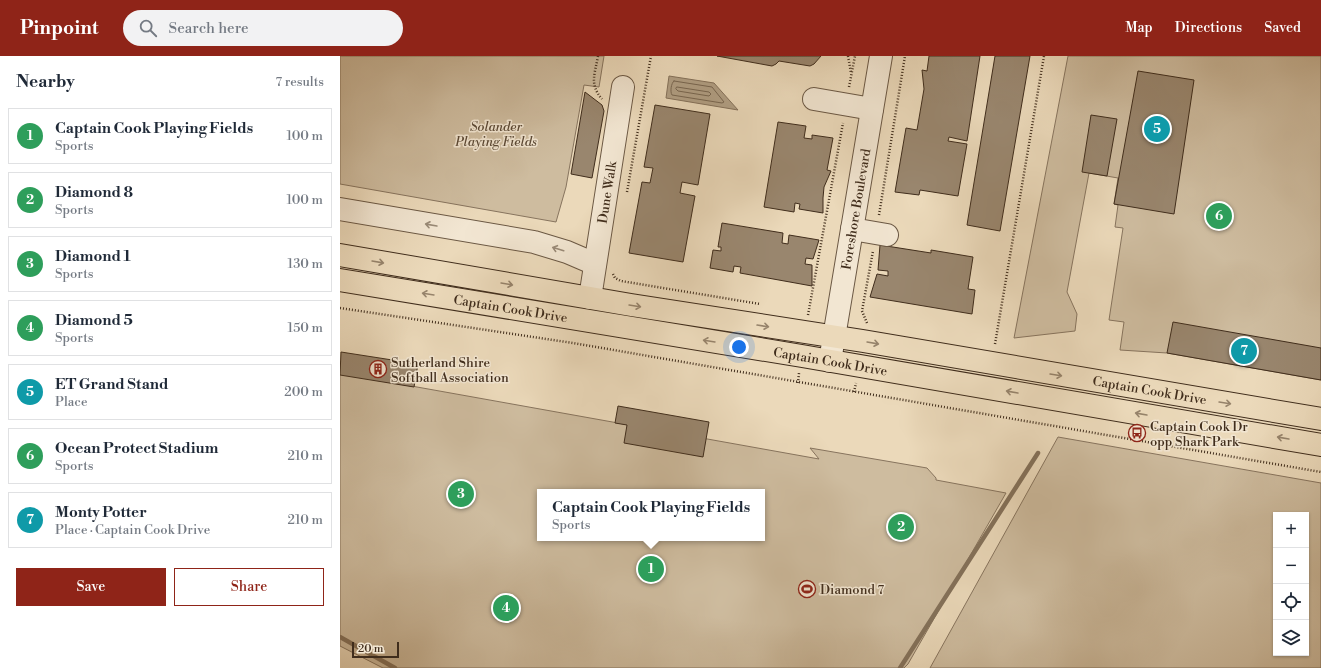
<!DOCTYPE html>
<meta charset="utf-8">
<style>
:root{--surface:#fff;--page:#f2f2f3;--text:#1f2937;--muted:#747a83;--line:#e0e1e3;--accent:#8f2418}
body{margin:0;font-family:"Libre Bodoni",serif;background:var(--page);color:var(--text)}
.controls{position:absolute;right:12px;bottom:12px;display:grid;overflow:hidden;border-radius:0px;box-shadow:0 1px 3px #0004}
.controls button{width:36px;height:36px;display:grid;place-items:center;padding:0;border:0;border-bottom:1px solid var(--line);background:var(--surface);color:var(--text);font:20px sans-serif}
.scale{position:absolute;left:12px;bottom:10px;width:47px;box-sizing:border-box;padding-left:4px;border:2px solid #402d1c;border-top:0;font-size:11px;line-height:14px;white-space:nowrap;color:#402d1c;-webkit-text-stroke:3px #f2e6d2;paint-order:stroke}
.you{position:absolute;left:399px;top:291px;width:14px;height:14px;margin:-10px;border:3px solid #fff;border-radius:50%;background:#1a73e8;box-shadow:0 0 0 6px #1a73e833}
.badge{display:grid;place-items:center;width:26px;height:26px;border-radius:50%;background:var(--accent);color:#fff;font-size:13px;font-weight:700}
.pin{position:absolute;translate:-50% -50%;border:2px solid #fff;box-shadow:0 1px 4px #0006}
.popup{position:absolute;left:197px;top:433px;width:228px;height:52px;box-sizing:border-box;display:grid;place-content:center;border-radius:0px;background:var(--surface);filter:drop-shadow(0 1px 3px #0005);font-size:13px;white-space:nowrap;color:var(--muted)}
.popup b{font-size:15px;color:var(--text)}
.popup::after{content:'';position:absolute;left:50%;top:100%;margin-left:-8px;border:8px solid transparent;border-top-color:var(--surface)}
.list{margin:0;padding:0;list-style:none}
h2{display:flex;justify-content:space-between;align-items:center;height:52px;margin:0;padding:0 16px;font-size:17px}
h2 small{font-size:13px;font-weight:400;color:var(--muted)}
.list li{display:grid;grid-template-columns:26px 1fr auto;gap:12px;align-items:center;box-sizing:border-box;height:56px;margin:0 8px 8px;padding:0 8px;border:1px solid var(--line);border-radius:0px}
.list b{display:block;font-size:15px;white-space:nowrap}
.list p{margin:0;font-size:13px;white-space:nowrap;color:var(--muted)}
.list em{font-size:13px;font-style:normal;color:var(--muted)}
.actions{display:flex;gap:8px;padding:12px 16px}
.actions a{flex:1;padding:9px 0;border:1px solid var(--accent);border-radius:0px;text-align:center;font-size:14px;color:var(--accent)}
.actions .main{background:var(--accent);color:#fff}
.icon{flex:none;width:22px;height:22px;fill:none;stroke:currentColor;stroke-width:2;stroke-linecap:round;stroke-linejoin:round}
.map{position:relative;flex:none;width:981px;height:612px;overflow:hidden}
header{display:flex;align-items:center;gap:24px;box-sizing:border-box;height:56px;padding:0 20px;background:var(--accent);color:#fff}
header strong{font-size:19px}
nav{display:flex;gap:22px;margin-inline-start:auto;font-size:14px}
.search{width:280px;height:36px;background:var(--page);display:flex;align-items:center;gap:10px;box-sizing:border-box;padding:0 14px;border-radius:22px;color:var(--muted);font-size:15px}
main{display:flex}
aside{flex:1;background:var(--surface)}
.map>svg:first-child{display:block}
.green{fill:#cebc9f;stroke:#87745e;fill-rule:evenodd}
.water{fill:#b19f84;stroke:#84715a}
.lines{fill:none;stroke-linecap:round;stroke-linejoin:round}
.shore{stroke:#786650;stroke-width:1}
.stream{stroke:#84715a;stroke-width:4.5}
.building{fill:#99866e;stroke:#402d1c}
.minor-casing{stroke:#6b5844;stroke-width:24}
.major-casing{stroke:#402d1c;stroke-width:24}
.path{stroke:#402d1c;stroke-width:2.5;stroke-dasharray:1 2;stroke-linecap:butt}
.minor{stroke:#f2e6d2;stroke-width:22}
.major{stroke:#ebd9ba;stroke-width:22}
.oneway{stroke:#998a77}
.oneway2{stroke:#96836b}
.labels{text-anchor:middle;stroke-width:3;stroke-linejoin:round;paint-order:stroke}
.park-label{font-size:13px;font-style:italic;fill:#5c4a36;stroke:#f2e6d2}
.street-label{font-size:13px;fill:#402d1c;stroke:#f2e6d2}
.poi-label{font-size:13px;fill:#402d1c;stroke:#f2e6d2;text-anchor:start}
</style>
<header>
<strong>Pinpoint</strong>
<div class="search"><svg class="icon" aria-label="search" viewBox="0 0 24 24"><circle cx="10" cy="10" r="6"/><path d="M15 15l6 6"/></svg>Search here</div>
<nav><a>Map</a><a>Directions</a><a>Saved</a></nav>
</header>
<main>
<aside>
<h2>Nearby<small>7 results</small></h2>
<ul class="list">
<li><span class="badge" style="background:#2e9e5b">1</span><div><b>Captain Cook Playing Fields</b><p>Sports</p></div><em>100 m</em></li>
<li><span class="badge" style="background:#2e9e5b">2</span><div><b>Diamond 8</b><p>Sports</p></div><em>100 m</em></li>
<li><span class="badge" style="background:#2e9e5b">3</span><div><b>Diamond 1</b><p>Sports</p></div><em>130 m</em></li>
<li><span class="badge" style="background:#2e9e5b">4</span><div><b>Diamond 5</b><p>Sports</p></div><em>150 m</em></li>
<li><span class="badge" style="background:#0f9aa8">5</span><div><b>ET Grand Stand</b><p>Place</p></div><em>200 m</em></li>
<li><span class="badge" style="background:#2e9e5b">6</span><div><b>Ocean Protect Stadium</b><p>Sports</p></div><em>210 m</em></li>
<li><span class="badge" style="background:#0f9aa8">7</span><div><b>Monty Potter</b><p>Place · Captain Cook Drive</p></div><em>210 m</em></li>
</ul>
<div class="actions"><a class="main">Save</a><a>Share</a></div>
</aside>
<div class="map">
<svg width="981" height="612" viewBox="0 0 981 612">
<rect width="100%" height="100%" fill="#ebd9ba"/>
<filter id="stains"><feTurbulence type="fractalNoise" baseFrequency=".005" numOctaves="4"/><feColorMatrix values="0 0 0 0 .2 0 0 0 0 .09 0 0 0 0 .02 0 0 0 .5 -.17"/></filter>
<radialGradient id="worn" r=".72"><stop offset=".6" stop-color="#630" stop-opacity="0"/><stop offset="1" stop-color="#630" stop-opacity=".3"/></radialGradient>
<g class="green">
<polygon points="0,0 264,0 259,31 244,29 226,131 216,166 0,128"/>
<polygon points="728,0 981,0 981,324 827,297 780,294 784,266 769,264 783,172 775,171 778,149 774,148 778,122 749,117 727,236 737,258 735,275 674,282"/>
<path d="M0,305L10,319L479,403L470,392L587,412L596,422V424L666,437L568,608L564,612H43L0,590ZM200,436H422V482H200Z"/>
<path d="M718,381L981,427V612H590ZM936,459H966V597H936Z"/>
</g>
<polygon class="water" points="329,20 374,27 398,54 326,42"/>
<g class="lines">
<g class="shore">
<path d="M334,25L372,31L384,46L382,47L332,39C330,36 331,27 334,25Z"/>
<polygon points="337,31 369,36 371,38 369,40 338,35 336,33"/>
</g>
<g class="stream">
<polyline points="0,581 55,612"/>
<polyline points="560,612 698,397"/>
</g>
</g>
<g class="building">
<polygon points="377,0 481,0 474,8 470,10 439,5 436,8 432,10"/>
<polygon points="589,0 640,0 627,85 609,81 608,85 627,88 618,140 580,134 579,139 555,136 566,72 577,74 584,33 582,14 587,15"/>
<polygon points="655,0 690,0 660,175 627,169"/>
<polygon points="798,15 854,24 834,158 774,148"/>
<polygon points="245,36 262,49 264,55 252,122 231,118"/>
<polygon points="315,49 370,58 358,129 342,126 340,137 355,140 343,206 289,197 302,126 310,127 313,112 304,111"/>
<polygon points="751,59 777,63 767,120 742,116"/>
<polygon points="438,66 466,70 464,82 472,83 472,79 493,82 487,114 491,115 484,131 483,142 483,157 459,153 460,148 455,147 454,156 424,151"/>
<polygon points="382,167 443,177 442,187 448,188 449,179 479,184 473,203 466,202 465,208 472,209 472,230 400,217 401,211 394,210 393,216 370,212 373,194 381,195 381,191 378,191"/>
<polygon points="540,189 591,197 591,194 633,201 628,233 635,234 632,258 530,241 537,218 548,220 548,215 538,214"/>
<polygon points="833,266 981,292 981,324 827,297"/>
<polygon points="1,296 78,308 74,331 0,319"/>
<polygon points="278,350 369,366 363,401 284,387 287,369 275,367"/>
</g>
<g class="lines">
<g class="minor-casing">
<g id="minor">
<polyline points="474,43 532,53"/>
<polyline points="0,153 194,186 227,196 255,208"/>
<polyline points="512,173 547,179"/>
<path id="s1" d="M250,242L283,31"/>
<path id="s2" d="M490,305L541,0"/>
</g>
</g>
<g class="major-casing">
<g id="major">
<path id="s3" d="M0,199L291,249L523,285L981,363"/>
<path id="s4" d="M0,224L462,300L981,389"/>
</g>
</g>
<g class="path">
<path d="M258,0C255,18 249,28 262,43"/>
<polyline points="508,0 511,17"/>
<polyline points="509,31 515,0"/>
<polyline points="287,136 311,0"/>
<polyline points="539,159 565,0"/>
<polyline points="273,218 275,222 281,225 420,248"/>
<polyline points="0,252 233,287 981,416"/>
<polyline points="468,259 503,67"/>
<polyline points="527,267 522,255 533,195"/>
<polyline points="655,288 704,0"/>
<polyline points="458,327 459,317"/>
<polyline points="514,336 516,327"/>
</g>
<use href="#minor" class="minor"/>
<use href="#major" class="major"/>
</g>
<defs><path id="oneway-shaft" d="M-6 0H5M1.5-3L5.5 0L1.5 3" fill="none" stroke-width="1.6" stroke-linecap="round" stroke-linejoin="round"/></defs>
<g class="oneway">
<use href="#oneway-shaft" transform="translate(91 169) rotate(-170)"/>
<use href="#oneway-shaft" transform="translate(218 193) rotate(-163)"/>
</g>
<g class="oneway2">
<use href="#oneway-shaft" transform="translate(38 206) rotate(10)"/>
<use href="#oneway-shaft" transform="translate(167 228) rotate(10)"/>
<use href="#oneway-shaft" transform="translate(88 238) rotate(-171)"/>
<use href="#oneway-shaft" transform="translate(295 250) rotate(9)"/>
<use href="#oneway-shaft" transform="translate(423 270) rotate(9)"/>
<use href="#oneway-shaft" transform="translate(369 285) rotate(-171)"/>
<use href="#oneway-shaft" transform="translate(533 287) rotate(10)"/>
<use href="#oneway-shaft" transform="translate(716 319) rotate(9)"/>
<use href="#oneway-shaft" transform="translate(672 336) rotate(-170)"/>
<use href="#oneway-shaft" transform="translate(885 347) rotate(9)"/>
<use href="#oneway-shaft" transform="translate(801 358) rotate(-170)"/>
<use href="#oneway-shaft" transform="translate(943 382) rotate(-170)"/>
</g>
<defs>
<g id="building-ring" transform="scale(0.9)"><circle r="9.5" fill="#f2e6d2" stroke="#8f2418" stroke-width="1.5"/><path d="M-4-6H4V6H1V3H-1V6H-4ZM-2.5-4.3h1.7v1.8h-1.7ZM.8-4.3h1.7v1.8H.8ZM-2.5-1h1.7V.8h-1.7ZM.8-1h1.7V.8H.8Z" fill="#8f2418"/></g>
<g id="bus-ring" transform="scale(0.9)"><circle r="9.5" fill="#f2e6d2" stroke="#8f2418" stroke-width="1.5"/><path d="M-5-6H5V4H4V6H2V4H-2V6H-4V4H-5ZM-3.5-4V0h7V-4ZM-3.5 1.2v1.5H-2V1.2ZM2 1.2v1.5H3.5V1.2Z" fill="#8f2418"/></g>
<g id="stadium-ring" transform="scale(0.9)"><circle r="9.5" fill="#f2e6d2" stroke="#8f2418" stroke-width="1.5"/><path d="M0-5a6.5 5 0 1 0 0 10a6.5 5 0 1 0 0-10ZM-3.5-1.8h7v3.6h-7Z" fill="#8f2418"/></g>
</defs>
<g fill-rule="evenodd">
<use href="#building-ring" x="38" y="313"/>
<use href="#bus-ring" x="797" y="377"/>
<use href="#stadium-ring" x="467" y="533"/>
</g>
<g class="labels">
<g class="park-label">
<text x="156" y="75">Solander<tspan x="156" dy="15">Playing Fields</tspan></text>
</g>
<g class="street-label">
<text dy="5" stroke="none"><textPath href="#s1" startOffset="107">Dune Walk</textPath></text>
<text dy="5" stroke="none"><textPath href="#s2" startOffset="154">Foreshore Boulevard</textPath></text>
<text dy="5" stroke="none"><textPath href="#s4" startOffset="173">Captain Cook Drive</textPath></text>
<text dy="5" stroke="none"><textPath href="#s4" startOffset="497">Captain Cook Drive</textPath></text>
<text dy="5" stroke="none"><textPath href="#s3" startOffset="821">Captain Cook Drive</textPath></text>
</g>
<g class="poi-label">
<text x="51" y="311">Sutherland Shire<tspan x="51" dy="15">Softball Association</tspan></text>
<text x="810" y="375">Captain Cook Dr<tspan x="810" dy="15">opp Shark Park</tspan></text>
<text x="480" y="538">Diamond 7</text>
</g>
</g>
<rect width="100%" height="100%" filter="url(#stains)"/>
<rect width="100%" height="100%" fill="url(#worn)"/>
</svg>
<div class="controls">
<button>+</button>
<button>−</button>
<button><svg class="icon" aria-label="locate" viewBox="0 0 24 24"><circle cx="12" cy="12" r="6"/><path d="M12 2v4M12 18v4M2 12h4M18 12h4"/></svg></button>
<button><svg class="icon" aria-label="layers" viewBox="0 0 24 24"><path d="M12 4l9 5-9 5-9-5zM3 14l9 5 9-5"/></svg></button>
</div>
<div class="scale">20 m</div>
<div class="you"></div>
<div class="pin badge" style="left:311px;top:513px;background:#2e9e5b">1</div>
<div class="popup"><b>Captain Cook Playing Fields</b>Sports</div>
<div class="pin badge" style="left:561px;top:471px;background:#2e9e5b">2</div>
<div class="pin badge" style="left:121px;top:438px;background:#2e9e5b">3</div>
<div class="pin badge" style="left:166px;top:552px;background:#2e9e5b">4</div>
<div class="pin badge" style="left:817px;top:73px;background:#0f9aa8">5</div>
<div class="pin badge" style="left:879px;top:160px;background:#2e9e5b">6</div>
<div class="pin badge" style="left:904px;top:295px;background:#0f9aa8">7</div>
</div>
</main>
